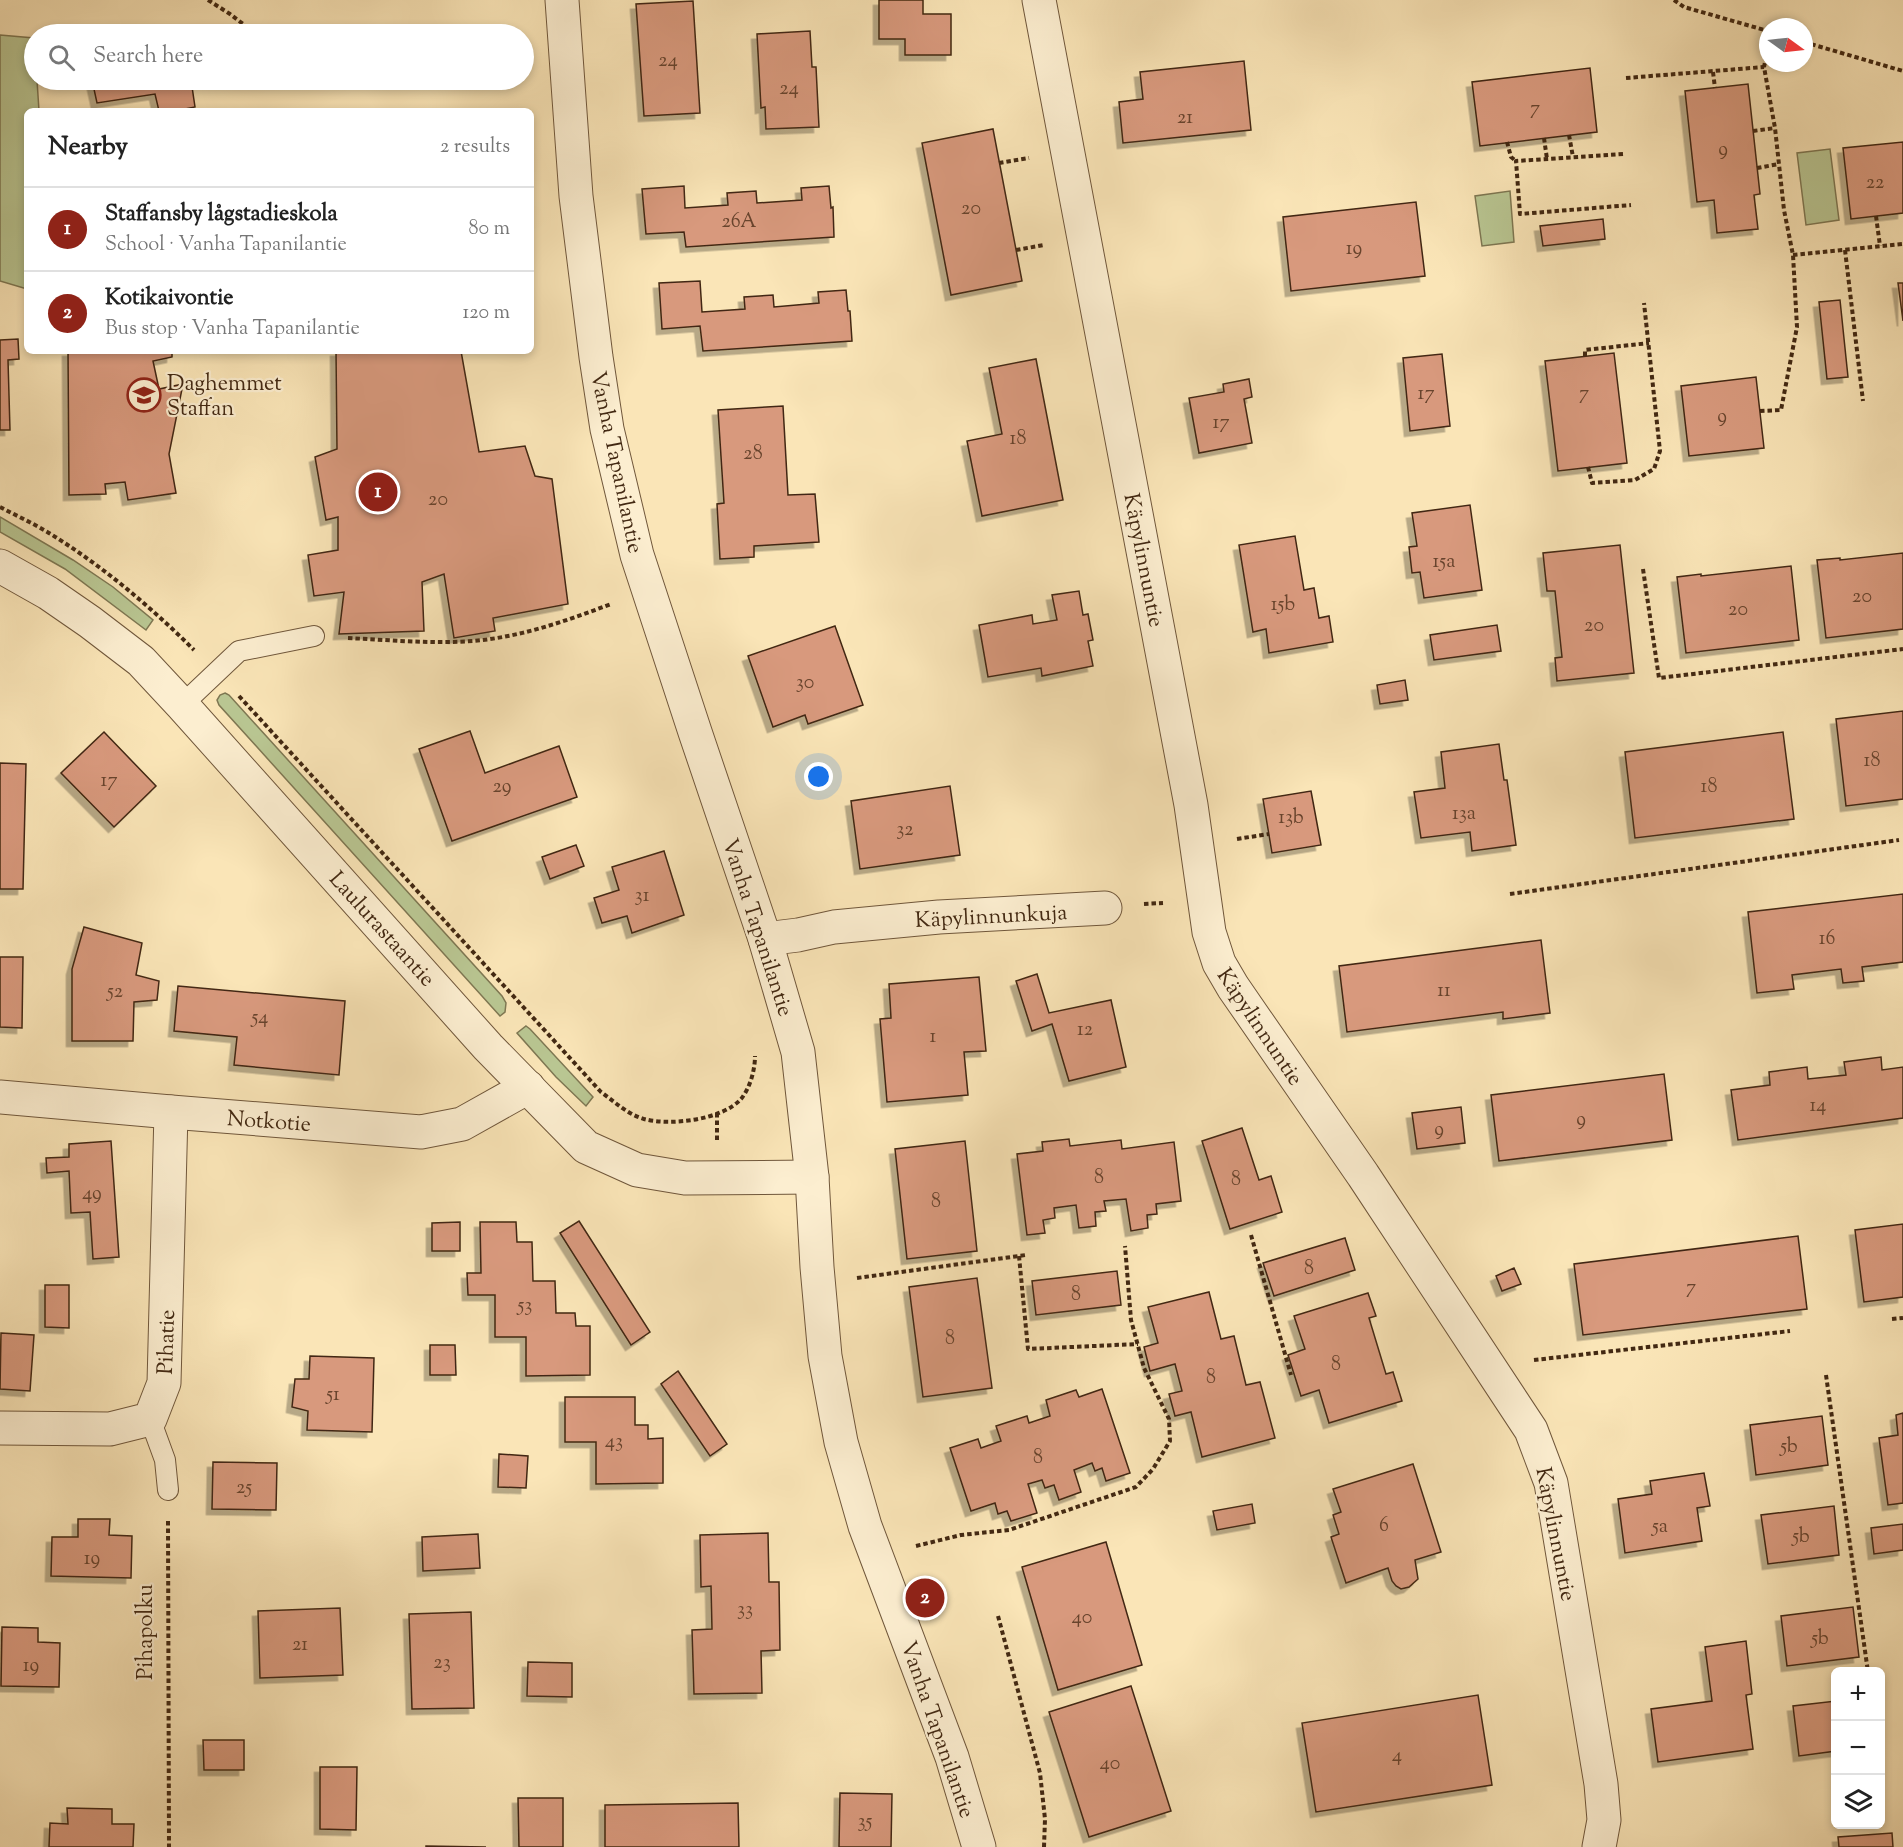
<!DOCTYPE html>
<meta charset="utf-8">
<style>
:root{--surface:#fff;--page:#f2f2f2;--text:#222;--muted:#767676;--line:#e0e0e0;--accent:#8f2418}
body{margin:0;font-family:"Sorts Mill Goudy",serif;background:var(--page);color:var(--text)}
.controls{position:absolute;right:18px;bottom:18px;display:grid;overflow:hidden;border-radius:9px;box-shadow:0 3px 9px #0003}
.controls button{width:54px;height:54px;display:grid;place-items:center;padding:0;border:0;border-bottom:2px solid var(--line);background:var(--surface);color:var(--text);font:30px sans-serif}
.compass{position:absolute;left:1759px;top:18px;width:54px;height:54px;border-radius:50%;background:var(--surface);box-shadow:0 3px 9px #0003;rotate:105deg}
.you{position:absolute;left:819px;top:777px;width:21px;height:21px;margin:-15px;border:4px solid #fff;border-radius:50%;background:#1a73e8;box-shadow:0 0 0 9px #1a73e833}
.badge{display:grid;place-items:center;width:39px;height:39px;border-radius:50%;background:var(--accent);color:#fff;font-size:20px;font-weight:700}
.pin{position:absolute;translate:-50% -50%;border:3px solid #fff;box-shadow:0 2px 6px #0006}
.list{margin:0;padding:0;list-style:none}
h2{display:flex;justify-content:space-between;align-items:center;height:78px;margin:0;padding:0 24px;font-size:26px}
h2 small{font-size:20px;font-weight:400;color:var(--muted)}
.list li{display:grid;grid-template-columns:39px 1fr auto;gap:18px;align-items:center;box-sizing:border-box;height:84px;padding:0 24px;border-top:2px solid var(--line)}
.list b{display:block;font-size:22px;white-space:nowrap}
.list p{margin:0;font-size:20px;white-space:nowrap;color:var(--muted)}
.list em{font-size:20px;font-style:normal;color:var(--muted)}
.icon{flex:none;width:33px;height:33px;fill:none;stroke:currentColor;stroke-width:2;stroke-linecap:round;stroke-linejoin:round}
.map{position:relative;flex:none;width:1903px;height:1847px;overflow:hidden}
.search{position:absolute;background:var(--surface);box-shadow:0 3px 9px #0003;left:24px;top:24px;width:510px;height:66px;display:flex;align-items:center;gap:15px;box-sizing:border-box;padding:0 21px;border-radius:33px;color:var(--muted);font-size:22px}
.panel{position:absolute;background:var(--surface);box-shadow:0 3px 9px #0003;left:24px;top:108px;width:510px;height:246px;border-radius:9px}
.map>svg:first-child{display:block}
.green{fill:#b9c692;stroke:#7e7752;stroke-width:1.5}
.building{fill:#d8997d;stroke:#422812;stroke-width:1.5;filter:url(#shadow)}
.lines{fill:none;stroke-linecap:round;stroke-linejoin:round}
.service-casing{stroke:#70573b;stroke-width:22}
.minor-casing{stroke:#70573b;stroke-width:35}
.tertiary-casing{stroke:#70573b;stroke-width:35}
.path{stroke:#422812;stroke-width:4;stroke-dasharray:4.5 3;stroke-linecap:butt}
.service{stroke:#fceed0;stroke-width:20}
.minor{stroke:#fceed0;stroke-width:33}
.tertiary{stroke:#fceed0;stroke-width:33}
.labels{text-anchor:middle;stroke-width:4.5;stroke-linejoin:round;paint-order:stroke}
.number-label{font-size:20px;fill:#68442d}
.poi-label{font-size:22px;fill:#422812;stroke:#fceed0;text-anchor:start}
.street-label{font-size:22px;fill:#422812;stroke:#fceed0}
</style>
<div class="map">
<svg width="1903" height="1847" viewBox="0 0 1903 1847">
<defs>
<filter id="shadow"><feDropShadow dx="-5.5" dy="5.5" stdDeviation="0" flood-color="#0004"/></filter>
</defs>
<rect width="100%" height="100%" fill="#fae5b7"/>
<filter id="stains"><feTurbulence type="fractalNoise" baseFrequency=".00333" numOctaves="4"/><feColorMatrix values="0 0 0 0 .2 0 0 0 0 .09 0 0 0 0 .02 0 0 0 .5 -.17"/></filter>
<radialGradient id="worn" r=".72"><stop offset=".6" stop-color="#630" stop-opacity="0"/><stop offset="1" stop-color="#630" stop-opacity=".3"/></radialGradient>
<g class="green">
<polygon points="0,35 34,38 34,80 37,80 39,111 27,111 27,289 0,281"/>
<polygon points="1830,149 1839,220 1806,225 1797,153"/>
<polygon points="1510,191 1514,242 1482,246 1475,196"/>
<polygon points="0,517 73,560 113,587 153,620 146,630 65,569 0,532"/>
<polygon points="225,693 229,695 502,996 506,1003 505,1012 500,1016 219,705 217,700 220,695"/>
<polygon points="526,1026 530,1029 593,1097 586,1106 556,1077 517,1033"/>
</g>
<g class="building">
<polygon points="879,0 923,0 923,14 951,14 951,55 905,55 905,39 879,39"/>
<polygon points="693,1 700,113 644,116 636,4"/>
<polygon points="182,27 183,34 136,34"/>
<polygon points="810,31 812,67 816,67 819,127 766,129 765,107 761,108 757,34"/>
<polygon points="1244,61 1251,130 1123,143 1119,102 1143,99 1140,72"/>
<polygon points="1590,68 1597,132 1480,146 1472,82"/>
<polygon points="92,80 191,80 195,107 175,111 159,111 155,94 97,103"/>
<polygon points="1748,84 1760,194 1754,195 1758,229 1717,233 1714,200 1697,202 1685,91"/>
<polygon points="993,129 1022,281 951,295 922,143"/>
<polygon points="1903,142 1903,213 1851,219 1843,148"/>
<polygon points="684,186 685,208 728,205 727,193 756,191 757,203 802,200 801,188 829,186 831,208 833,207 834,237 686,247 684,232 646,234 642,189"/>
<polygon points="1416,202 1425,276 1291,291 1283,217"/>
<polygon points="1603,219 1605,239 1543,246 1540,226"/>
<polygon points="700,281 702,312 745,309 744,297 773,295 774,307 819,303 818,292 846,290 848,311 850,311 852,341 703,351 700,326 662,329 659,283"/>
<polygon points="1898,283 1903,283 1903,321"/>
<polygon points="1840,300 1848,377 1827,379 1819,302"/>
<polygon points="18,339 19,359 8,360 10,430 0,430 0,340"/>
<polygon points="68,351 172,351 172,357 153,361 159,389 183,384 169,454 176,493 128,500 125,482 105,484 106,494 69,495"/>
<polygon points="336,351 461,351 479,452 525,446 535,476 552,479 568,604 493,618 495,631 454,638 444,574 422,582 424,631 339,634 344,592 314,596 308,555 338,550 338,517 326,520 315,457 337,449"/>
<polygon points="1614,353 1627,463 1558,471 1545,361"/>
<polygon points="1442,354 1450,426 1410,431 1403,358"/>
<polygon points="1036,359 1063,500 982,516 967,441 1002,434 989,368"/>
<polygon points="1756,377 1764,448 1689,456 1681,386"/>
<polygon points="1249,379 1252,397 1244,399 1252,443 1199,453 1189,398 1224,392 1223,384"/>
<polygon points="783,406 788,495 815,494 819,542 754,546 754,557 720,559 717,504 724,503 718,410"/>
<polygon points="1470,505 1482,590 1424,598 1420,572 1412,573 1409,547 1417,546 1412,513"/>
<polygon points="1295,536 1304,590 1314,588 1319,618 1329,616 1333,642 1269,653 1266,629 1253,632 1239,545"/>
<polygon points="1620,545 1634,673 1557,681 1555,658 1562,657 1555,591 1547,591 1543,553"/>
<polygon points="1903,553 1903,629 1826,638 1817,560 1840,558 1840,560"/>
<polygon points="1791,566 1799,640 1686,653 1677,577 1701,574 1701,576"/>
<polygon points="1079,591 1083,615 1088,614 1093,640 1088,641 1093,666 1042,676 1041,668 988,677 979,625 1032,615 1033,624 1057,620 1052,595"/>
<polygon points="1497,625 1501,651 1434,660 1430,635"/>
<polygon points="835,626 863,705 808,724 805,715 773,727 748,656"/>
<polygon points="1405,680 1408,700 1380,704 1377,685"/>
<polygon points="1903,711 1903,799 1846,806 1836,719"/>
<polygon points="470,731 485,773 559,746 577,797 452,841 419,749"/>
<polygon points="104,732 156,786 114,827 61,773"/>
<polygon points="1783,732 1794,819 1635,838 1625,752"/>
<polygon points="1499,744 1504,780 1507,780 1516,845 1472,851 1470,832 1421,838 1414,792 1445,788 1441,752"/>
<polygon points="0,763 26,764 23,889 0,889"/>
<polygon points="950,786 960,855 860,869 851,801"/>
<polygon points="1311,791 1321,845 1272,853 1263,799"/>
<polygon points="576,845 584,866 550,879 542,857"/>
<polygon points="664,851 684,915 632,933 627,916 602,923 594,898 619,890 612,867"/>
<polygon points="1903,894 1903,962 1862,967 1864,981 1843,983 1841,969 1792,975 1794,989 1757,993 1748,912"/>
<polygon points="84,927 142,943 136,975 159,981 157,1000 134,1002 133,1041 72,1041 72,969"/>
<polygon points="1541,940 1550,1013 1503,1019 1503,1012 1347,1032 1339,966"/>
<polygon points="0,957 23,957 22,1028 0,1027"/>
<polygon points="1037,974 1049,1013 1111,1000 1126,1067 1069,1081 1052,1024 1032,1031 1016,981"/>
<polygon points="979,977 986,1051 964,1052 968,1095 887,1102 880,1019 891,1018 889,984"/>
<polygon points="178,986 345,1001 339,1075 234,1065 237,1037 174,1031"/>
<polygon points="1881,1057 1882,1070 1903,1067 1903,1118 1738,1140 1731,1090 1770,1085 1769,1072 1807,1067 1808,1079 1846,1075 1844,1062"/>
<polygon points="1664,1074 1672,1140 1499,1161 1491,1095"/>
<polygon points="1461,1107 1465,1143 1417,1149 1412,1113"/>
<polygon points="1242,1128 1259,1180 1271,1176 1282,1212 1230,1229 1202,1141"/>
<polygon points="1069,1139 1070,1146 1121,1140 1122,1149 1174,1142 1181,1201 1156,1204 1157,1214 1147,1215 1148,1228 1131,1231 1126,1199 1104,1201 1106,1211 1095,1212 1096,1226 1079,1228 1076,1205 1054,1208 1055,1218 1043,1220 1045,1233 1027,1235 1017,1154 1043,1151 1042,1142"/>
<polygon points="111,1141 119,1257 93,1259 90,1212 71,1213 69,1171 47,1173 46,1158 69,1157 69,1144"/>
<polygon points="965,1141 977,1251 907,1259 895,1149"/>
<polygon points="579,1221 650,1332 631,1345 560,1233"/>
<polygon points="460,1222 460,1251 432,1251 432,1223"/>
<polygon points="480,1222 516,1222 517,1242 532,1242 533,1281 555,1281 556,1313 575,1313 576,1326 590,1326 590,1375 526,1376 526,1337 495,1337 495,1295 468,1295 467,1273 481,1273"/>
<polygon points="1903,1224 1903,1297 1864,1302 1855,1230"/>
<polygon points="1798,1236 1807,1309 1583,1335 1574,1264"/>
<polygon points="1345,1238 1355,1270 1274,1296 1263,1263"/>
<polygon points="1514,1268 1521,1284 1502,1291 1496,1276"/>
<polygon points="1117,1271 1121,1305 1036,1315 1032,1281"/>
<polygon points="977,1278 992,1388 923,1397 909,1287"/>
<polygon points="45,1285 69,1285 69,1328 45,1327"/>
<polygon points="1209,1292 1221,1339 1234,1336 1246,1385 1260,1382 1275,1438 1202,1457 1191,1412 1175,1416 1169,1394 1182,1391 1175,1364 1150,1371 1144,1347 1158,1343 1148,1307"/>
<polygon points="1368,1293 1376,1316 1369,1318 1386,1374 1393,1372 1402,1401 1329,1423 1319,1390 1301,1396 1288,1355 1305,1349 1294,1316"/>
<polygon points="1,1333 34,1335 30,1391 0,1389"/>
<polygon points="430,1345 455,1345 456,1375 430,1375"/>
<polygon points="310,1356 374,1358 372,1432 307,1430 308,1411 292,1407 295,1379 309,1379"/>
<polygon points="678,1371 727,1444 710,1456 661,1384"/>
<polygon points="1102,1389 1130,1473 1106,1481 1102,1468 1095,1471 1092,1463 1074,1470 1081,1492 1059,1500 1054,1485 1045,1488 1042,1480 1028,1484 1037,1513 1011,1521 1007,1511 998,1514 995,1503 971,1511 950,1448 978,1439 981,1448 1001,1441 996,1426 1027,1416 1029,1423 1050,1416 1046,1400 1076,1390 1079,1397"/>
<polygon points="565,1397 635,1397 635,1425 648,1425 648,1439 663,1438 663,1483 596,1484 596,1442 565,1442"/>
<polygon points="1903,1413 1903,1503 1888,1505 1879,1438 1898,1435 1896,1415"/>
<polygon points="1822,1416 1828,1465 1756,1475 1750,1425"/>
<polygon points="499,1454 528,1456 526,1488 498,1487"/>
<polygon points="213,1462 277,1463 276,1510 212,1509"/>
<polygon points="1413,1464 1441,1552 1415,1560 1418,1579 1409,1587 1401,1589 1396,1586 1392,1581 1388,1568 1346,1583 1331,1537 1339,1534 1333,1515 1341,1512 1333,1489"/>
<polygon points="1704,1473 1710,1506 1697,1508 1702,1541 1625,1553 1618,1499 1652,1494 1650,1481"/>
<polygon points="1252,1504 1255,1523 1217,1530 1213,1511"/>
<polygon points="1834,1506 1839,1555 1768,1564 1761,1515"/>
<polygon points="78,1519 110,1519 109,1535 132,1536 131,1578 51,1576 52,1537 78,1537"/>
<polygon points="1903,1524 1903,1550 1874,1554 1871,1528"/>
<polygon points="768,1533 769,1582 779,1582 780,1650 761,1651 762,1693 694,1694 692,1630 712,1629 711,1586 701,1587 700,1535"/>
<polygon points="478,1534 480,1568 423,1571 422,1537"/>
<polygon points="1106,1542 1142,1665 1058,1690 1022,1567"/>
<polygon points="1853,1607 1859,1657 1787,1666 1781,1616"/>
<polygon points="340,1608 343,1675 260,1678 258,1611"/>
<polygon points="471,1612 474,1708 412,1709 409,1614"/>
<polygon points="2,1627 38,1628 38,1642 60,1643 59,1687 1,1686"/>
<polygon points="1746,1641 1752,1694 1746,1695 1753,1749 1658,1762 1651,1709 1712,1701 1705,1647"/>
<polygon points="528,1662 572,1663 572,1697 527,1696"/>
<polygon points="1131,1686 1171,1811 1089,1837 1049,1712"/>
<polygon points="1478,1695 1492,1785 1316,1812 1302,1723"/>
<polygon points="1836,1701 1836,1751 1799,1756 1793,1706"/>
<polygon points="203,1740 244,1740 244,1770 204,1770"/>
<polygon points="320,1767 357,1767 356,1830 320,1829"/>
<polygon points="840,1793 892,1794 891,1847 839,1847"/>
<polygon points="518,1798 563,1798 563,1847 519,1847"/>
<polygon points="738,1803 739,1847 605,1847 605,1805"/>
<polygon points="67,1808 112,1809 112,1824 134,1824 133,1847 49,1847 50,1823 68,1824"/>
<polygon points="1892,1833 1893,1847 1839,1847 1838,1837"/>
<polygon points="426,1846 486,1847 426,1847"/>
</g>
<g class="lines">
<g class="service-casing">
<g id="service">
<polyline points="182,705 239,651 314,636"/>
<polyline points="150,1419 165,1460 168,1490"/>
</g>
</g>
<g class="minor-casing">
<g id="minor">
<polyline points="1039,0 1191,805 1209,932 1219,963 1233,987 1363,1175 1531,1430 1551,1483 1601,1784 1604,1820 1599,1847"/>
<polyline points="765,939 798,935 834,927 939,917 1105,908"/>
<polyline points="0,1097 171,1112 421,1132 462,1124 528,1087"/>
<polyline points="0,1428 110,1429 150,1419 164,1383 171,1112"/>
</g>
</g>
<g class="tertiary-casing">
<g id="tertiary">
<polyline points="562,0 576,196 596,357 607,429 637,555 695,732 765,939 798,1052 812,1177 817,1267 825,1356 841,1442 865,1526 952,1757 979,1847"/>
<polyline points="0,566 48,593 90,622 141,661 182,705 488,1047 586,1147 637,1170 685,1178 812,1177"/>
</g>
</g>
<g class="path">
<polyline points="208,0 230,14 256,34"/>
<polyline points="1674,0 1684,7 1768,31"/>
<polyline points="1804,42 1903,71"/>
<polyline points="1713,72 1715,88"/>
<polyline points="1626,78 1764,67"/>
<polyline points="1753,131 1775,128"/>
<polyline points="1569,135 1573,157"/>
<polyline points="1544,138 1547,159"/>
<polyline points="1507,142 1511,157 1516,161"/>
<polyline points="1623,154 1516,161 1520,214 1631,205"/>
<polyline points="999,163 1029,158"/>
<polyline points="1757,168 1779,164"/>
<polyline points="1876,216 1880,246"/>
<polyline points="1016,250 1044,245"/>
<polyline points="1845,250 1863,401"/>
<polyline points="1793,255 1903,244"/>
<polyline points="1585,356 1585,350 1649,343"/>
<polyline points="1760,411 1781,410 1797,327 1793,255 1784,210 1775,128 1764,67 1768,48"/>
<polyline points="1588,467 1592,483 1635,480 1654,469 1660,451 1644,303"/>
<path d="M0,507C19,517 39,526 57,538C107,570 152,608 194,650"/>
<polyline points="1643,569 1659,678 1903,649"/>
<path d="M348,638C389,640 431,644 473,641C521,637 566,621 611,604"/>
<path d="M239,696L601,1092C615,1102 627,1114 644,1119C670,1126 722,1120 741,1099C750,1088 755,1070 755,1056"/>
<polyline points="1237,839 1269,834"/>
<polyline points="1510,894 1899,840"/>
<polyline points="1144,904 1163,903"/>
<polyline points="717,1113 717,1140"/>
<polyline points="1251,1235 1291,1375"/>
<polyline points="1019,1256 1028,1349 1138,1344"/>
<polyline points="857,1278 1026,1255"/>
<polyline points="1892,1319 1903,1318"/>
<polyline points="1534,1360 1790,1331"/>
<polyline points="1826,1375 1868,1672"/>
<polyline points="168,1521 169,1847"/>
<polyline points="916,1546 961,1535 1009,1530 1136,1487 1153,1469 1170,1441 1169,1419 1144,1368 1131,1320 1125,1246"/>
<polyline points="998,1616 1040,1773 1045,1819 1044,1847"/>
</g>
<use href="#service" class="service"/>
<use href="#minor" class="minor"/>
<use href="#tertiary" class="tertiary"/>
</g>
<defs>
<g id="school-ring" transform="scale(1.725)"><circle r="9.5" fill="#fceed0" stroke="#8f2418" stroke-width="1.5"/><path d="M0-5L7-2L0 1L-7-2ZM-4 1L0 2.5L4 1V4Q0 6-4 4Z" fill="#8f2418"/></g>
</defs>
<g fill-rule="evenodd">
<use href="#school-ring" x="144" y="395"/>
</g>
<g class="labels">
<g class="number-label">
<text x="668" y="66">24</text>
<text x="789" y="94">24</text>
<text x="1535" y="114">7</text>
<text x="1185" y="123">21</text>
<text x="1723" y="155">9</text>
<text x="1875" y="188">22</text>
<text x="971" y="214">20</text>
<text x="739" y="227">26A</text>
<text x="1354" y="254">19</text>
<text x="1426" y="399">17</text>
<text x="1584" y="399">7</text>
<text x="1722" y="422">9</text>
<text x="1221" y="428">17</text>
<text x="1018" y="444">18</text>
<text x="753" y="459">28</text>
<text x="438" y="505">20</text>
<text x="1444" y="567">15a</text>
<text x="1862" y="602">20</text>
<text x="1283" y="610">15b</text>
<text x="1738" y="615">20</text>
<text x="1594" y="631">20</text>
<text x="805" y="688">30</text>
<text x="1872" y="766">18</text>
<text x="109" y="786">17</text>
<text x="502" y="792">29</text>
<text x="1709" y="792">18</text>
<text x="1464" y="819">13a</text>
<text x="1291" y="823">13b</text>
<text x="905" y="835">32</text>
<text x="642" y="901">31</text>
<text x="1827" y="944">16</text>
<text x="1444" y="996">11</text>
<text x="115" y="997">52</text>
<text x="260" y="1023">54</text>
<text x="1085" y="1035">12</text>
<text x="933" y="1042">1</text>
<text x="1818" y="1111">14</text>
<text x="1581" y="1125">9</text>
<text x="1439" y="1135">9</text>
<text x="1099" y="1183">8</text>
<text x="1236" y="1185">8</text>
<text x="92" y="1199">49</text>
<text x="936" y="1207">8</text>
<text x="1309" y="1274">8</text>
<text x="1691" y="1293">7</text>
<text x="1076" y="1300">8</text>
<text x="525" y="1311">53</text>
<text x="950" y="1344">8</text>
<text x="1336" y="1370">8</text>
<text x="1211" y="1383">8</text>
<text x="333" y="1400">51</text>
<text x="614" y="1447">43</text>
<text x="1789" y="1452">5b</text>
<text x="1038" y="1463">8</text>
<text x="244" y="1493">25</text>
<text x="1384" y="1531">6</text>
<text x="1660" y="1532">5a</text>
<text x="1801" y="1542">5b</text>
<text x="92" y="1564">19</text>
<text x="745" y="1615">33</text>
<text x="1082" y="1623">40</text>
<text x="1820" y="1644">5b</text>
<text x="300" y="1650">21</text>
<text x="442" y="1668">23</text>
<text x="31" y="1671">19</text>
<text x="1397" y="1761">4</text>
<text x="1110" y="1769">40</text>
<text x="865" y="1827">35</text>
</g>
<g class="poi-label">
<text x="167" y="390">Daghemmet<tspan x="167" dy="25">Staffan</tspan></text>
</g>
<g class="street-label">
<text transform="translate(618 462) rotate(78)" y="8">Vanha Tapanilantie</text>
<text transform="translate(1145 560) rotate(79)" y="8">Käpylinnuntie</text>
<text transform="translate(991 915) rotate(-3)" y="8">Käpylinnunkuja</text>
<text transform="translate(759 927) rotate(72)" y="8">Vanha Tapanilantie</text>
<text transform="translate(383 928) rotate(48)" y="8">Laulurastaantie</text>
<text transform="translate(1261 1026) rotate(56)" y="8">Käpylinnuntie</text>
<text transform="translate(269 1120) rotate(4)" y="8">Notkotie</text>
<text transform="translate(165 1342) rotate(-88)" y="8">Pihatie</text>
<text transform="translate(1557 1534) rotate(79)" y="8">Käpylinnuntie</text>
<text transform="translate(144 1632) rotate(-90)" y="8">Pihapolku</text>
<text transform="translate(939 1729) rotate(71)" y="8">Vanha Tapanilantie</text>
</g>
</g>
<rect width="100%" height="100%" filter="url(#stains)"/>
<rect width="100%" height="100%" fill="url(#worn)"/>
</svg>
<div class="controls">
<button>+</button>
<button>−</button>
<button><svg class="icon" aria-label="layers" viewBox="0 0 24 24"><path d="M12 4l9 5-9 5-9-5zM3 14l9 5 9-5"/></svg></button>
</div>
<svg class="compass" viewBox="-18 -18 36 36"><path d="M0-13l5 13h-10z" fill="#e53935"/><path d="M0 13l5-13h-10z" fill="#767676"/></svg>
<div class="you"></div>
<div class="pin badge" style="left:378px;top:492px">1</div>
<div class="pin badge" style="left:925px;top:1598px">2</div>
<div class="search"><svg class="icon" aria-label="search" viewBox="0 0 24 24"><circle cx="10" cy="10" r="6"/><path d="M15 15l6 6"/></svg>Search here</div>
<section class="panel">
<h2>Nearby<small>2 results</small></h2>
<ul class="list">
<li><span class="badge">1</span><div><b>Staffansby lågstadieskola</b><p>School · Vanha Tapanilantie</p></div><em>80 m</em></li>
<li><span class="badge">2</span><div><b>Kotikaivontie</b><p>Bus stop · Vanha Tapanilantie</p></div><em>120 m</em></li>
</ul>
</section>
</div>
